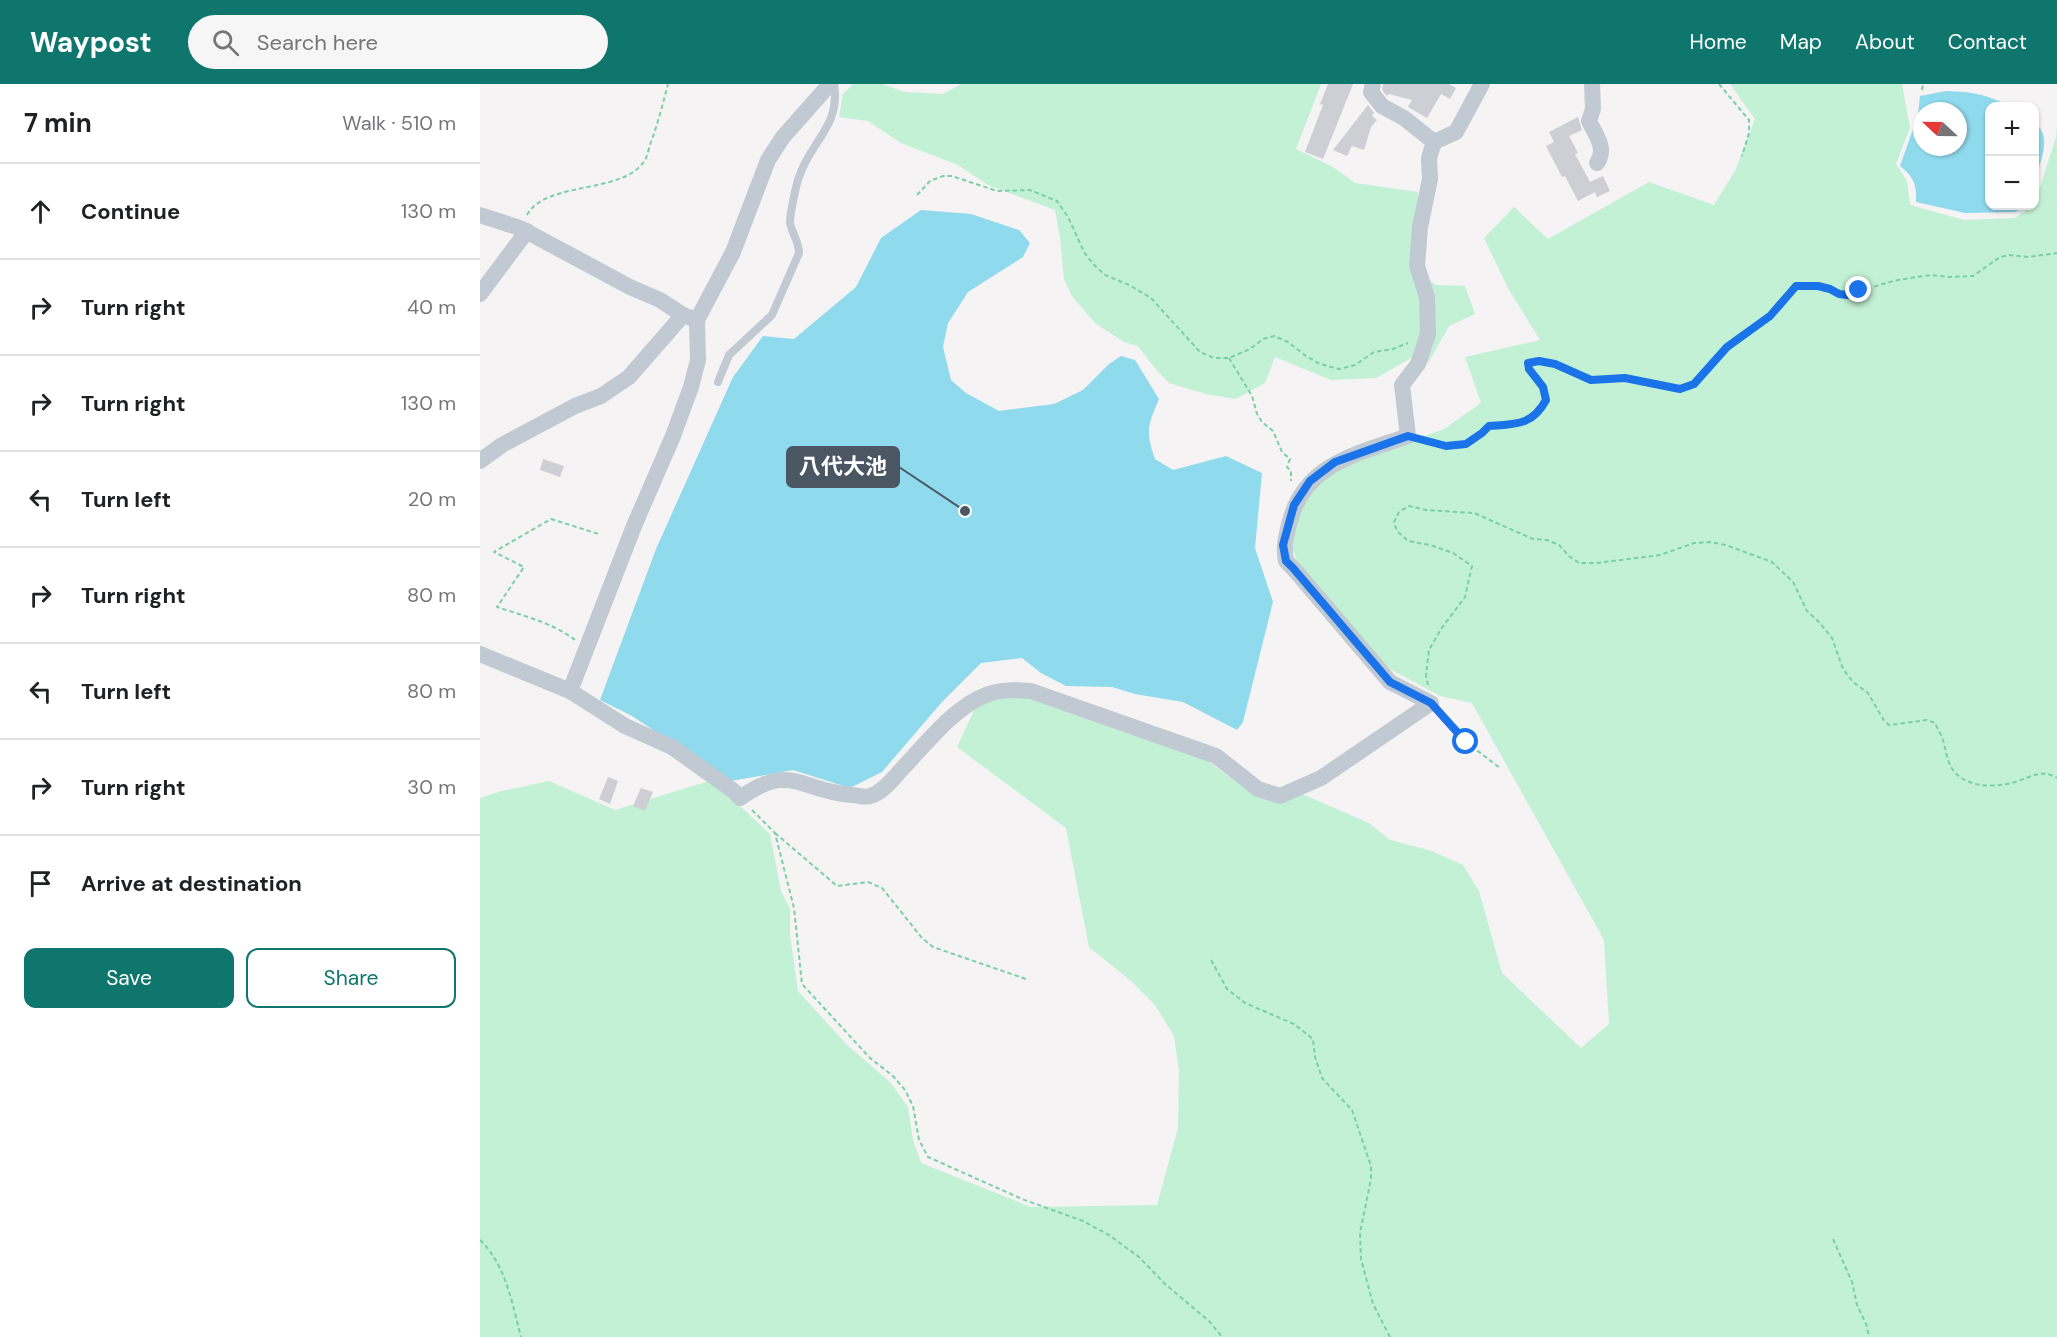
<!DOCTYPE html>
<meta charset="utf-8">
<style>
:root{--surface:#fff;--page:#f6f6f6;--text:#202124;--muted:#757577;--line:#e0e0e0;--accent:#0f766e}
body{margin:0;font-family:"DM Sans","Noto Sans JP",sans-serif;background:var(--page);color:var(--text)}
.controls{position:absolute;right:18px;top:18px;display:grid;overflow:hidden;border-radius:12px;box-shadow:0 2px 4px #0004}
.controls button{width:54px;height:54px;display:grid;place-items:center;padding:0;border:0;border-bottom:2px solid var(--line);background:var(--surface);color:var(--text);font:30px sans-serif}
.compass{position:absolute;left:1433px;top:18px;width:54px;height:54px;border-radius:50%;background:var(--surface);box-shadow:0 2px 4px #0004;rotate:292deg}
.stop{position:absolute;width:18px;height:18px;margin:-14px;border:4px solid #1a73e8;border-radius:50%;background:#fff}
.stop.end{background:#1a73e8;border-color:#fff;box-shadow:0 2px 6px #0008}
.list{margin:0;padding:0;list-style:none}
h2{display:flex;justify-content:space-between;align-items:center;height:78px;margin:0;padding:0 24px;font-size:26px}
h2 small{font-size:20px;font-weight:400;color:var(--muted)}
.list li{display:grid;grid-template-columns:39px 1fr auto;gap:18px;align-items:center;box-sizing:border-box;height:96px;padding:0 24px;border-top:2px solid var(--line)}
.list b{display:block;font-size:22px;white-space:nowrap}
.list em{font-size:20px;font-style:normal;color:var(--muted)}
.actions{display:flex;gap:12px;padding:18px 24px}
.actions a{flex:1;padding:14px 0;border:2px solid var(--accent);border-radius:12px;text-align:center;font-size:21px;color:var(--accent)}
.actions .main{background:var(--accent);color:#fff}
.icon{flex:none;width:33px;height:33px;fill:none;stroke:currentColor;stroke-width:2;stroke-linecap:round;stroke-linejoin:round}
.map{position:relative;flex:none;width:1577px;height:1253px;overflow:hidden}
header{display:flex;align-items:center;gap:36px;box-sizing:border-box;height:84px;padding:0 30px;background:var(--accent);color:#fff}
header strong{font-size:28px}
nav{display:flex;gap:33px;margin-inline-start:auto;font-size:21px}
.search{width:420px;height:54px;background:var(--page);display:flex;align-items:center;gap:15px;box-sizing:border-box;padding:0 21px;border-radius:33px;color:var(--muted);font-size:22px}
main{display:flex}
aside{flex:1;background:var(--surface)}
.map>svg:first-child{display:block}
.green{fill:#c3f1d5}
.water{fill:#90daee;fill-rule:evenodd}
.building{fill:#cdcfd5}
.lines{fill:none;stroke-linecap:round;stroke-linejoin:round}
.path{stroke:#7ad0a6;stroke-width:2;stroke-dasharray:4.5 3;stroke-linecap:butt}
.lane{stroke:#c1cad2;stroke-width:8}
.street{stroke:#c1cad2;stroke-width:16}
.route{stroke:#1a73e8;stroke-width:8}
.leader{fill:none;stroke:#4a5661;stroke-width:2}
.callout-dot{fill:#4a5661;stroke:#fff;stroke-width:2}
.callout{fill:#4a5661;stroke:#4a5661;stroke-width:2}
.callout-label{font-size:22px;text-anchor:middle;font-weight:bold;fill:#fff}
</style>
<header>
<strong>Waypost</strong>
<div class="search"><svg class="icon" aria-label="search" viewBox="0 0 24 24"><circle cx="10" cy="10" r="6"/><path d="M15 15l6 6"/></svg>Search here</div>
<nav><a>Home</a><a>Map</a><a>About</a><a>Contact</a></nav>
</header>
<main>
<aside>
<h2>7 min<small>Walk · 510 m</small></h2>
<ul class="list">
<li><svg class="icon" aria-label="ahead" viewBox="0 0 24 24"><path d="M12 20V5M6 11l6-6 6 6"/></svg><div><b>Continue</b></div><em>130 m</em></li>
<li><svg class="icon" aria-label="right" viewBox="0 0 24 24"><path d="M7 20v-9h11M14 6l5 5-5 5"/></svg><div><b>Turn right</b></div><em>40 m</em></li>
<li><svg class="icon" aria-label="right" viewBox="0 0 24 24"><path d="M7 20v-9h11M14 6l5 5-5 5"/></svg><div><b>Turn right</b></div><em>130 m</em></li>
<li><svg class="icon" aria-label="left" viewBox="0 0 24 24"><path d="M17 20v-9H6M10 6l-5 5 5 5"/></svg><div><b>Turn left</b></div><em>20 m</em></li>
<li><svg class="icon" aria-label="right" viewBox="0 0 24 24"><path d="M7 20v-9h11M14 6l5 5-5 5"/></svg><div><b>Turn right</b></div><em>80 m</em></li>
<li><svg class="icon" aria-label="left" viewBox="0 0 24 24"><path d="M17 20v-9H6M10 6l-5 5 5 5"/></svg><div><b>Turn left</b></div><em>80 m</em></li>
<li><svg class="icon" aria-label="right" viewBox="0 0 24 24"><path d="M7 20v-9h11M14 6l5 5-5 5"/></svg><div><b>Turn right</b></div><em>30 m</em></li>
<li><svg class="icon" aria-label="arrive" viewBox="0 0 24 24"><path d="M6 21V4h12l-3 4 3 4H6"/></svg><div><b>Arrive at destination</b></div></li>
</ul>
<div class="actions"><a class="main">Save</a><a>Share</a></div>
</aside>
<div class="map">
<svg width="1577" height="1253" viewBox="0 0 1577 1253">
<rect width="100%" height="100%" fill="#f5f3f3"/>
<g class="green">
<polygon points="373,0 403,0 424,8 463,10 481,0 841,0 816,65 853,83 875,99 938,108 932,183 956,201 985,202 995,230 969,242 948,279 931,274 896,294 851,296 795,273 785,299 755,315 726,310 689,299 674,283 658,262 644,258 615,239 592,212 584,195 580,154 575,126 508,101 478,81 421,59 388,37 359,33 363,10"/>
<polygon points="1250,0 1422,0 1430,44 1416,80 1427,97 1430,121 1484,136 1535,134 1552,122 1554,122 1576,53 1577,41 1577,1253 0,1253 0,714 22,707 69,697 135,726 229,697 261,723 290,750 301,807 310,825 310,851 318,907 366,960 410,998 428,1023 433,1056 441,1079 551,1123 677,1121 698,1044 699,986 694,952 675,921 651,897 609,863 586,744 477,663 496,622 525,609 548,614 724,674 768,707 822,710 889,739 910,756 952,767 983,781 999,807 1022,889 1101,964 1129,940 1124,856 992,619 960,612 908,584 818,479 811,462 818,429 848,388 964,345 1001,319 985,273 1060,256 1028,204 1004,154 1034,123 1068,155 1169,98 1234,121 1255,87 1275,35"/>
</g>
<g class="water">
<path d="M1466,7C1494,8 1505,10 1530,22H1510V122H1542L1536,128L1485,129L1436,118C1437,101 1434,93 1420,82L1438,31L1440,12ZM1442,27H1478V63H1442Z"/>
<path d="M1555,39C1573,53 1560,78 1555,96Z"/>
<path d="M441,126L491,130L539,146L550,159L543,173L488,208L468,239L463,263L471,296L486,309L519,327L574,320L603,306L629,280L641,272L655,276L679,315C668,341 665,347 675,375L693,386L746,372L782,389L775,464L793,518L763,638L757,646L703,618L655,610L632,603L586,602L561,589L542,574L501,579L462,618L402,688L370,704L313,686L251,697L152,632L120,616L176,465L253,293L283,252L314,255L376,203L401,154Z"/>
</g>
<g class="building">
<polygon points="848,0 873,0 843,75 825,68 843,21 840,20"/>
<polygon points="903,0 969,0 976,4 970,15 961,10 947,34 928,23 932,16 909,10 907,12 902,6"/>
<polygon points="888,21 894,29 892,32 897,36 891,43 884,66 872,62 867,72 853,66"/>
<polygon points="1098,33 1102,46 1089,52 1098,69 1095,70 1110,98 1123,92 1130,107 1117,113 1115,108 1098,117 1085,92 1082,93 1066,62 1074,58 1069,48"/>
<polygon points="63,375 84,382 80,393 60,386"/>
<polygon points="128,693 138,697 130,720 119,715"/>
<polygon points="161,704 173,708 165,727 153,722"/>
</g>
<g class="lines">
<g class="path">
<polyline points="1239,0 1269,36 1269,49 1262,72"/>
<polyline points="1442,6 1443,0"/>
<polyline points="437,111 450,97 463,92 472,92 517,107 550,106 577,117 588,133 604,168 613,180 625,191 651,202 671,214 720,268 734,274 749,274 770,265 783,255 794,252 808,258 826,272 840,280 859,285 875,281 894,268 913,265 928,259"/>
<path d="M47,131C66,96 144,111 165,76C168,71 169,63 171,58C178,39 183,19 188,0"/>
<polyline points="749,274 772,312 777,330 782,338 793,347 802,368 810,375 807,383 811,387 811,397"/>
<path d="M942,356C971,363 987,366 1009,342C1018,341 1028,342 1037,340C1054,337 1072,320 1063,303C1059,294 1050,290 1048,279L1059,277L1075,280L1111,296L1145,294L1200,305L1214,300L1247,263L1290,232L1316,202H1338L1350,205L1359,210L1367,211L1413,197L1436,193L1451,191L1468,193L1493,192L1520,173L1529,171L1548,173L1577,169"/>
<path d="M95,556C73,539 44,532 17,523L44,483L14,468L71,435L119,450"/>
<path d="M948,601L946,592L949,566L961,545L985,513L992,482L973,469L950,461L928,457L917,447L914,438L919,428L929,422L946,426L994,429L1053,455L1067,456L1079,461L1089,472L1099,479H1117L1180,471L1214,459L1230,458L1246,461L1292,478L1313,498L1327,527L1339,538L1352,554L1363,585L1373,598L1388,609L1403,635L1409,641L1447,636L1455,639C1457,644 1461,650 1463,656C1466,666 1467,678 1473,686C1487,705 1518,704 1538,697C1553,692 1562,685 1577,694"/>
<polyline points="961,629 986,658 1020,684"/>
<polyline points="272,726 295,749 314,824 322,900 390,974 413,992 425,1006 433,1022 439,1056 448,1073 542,1115 603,1137 629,1151 659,1173 685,1200 730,1238 742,1253"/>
<polyline points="295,749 357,802 388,798 402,804 442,854 453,863 546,895"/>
<polyline points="731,876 747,905 765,919 814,940 833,955 835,973 842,994 872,1026 891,1082 891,1095 880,1149 881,1175 893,1220 910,1253"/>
<polyline points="1353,1155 1372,1198 1377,1221 1387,1242 1389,1253"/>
<path d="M0,1156C26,1181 32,1219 41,1253"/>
</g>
<path class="lane" d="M238,298L249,271L292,231L319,169C319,157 311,148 310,138C310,130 316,101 319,93C330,58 361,42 354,0"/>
<g class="street">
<polyline points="893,0 891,8 902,22 924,34 954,58"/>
<path d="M1112,0L1113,25L1109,37C1116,51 1127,65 1117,79"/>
<polyline points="0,131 40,144 150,203 180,216 203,231 214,235"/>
<polyline points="0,210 47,147"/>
<polyline points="0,377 22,361 95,322 121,312 149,293 203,231"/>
<path d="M0,570L90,607L145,642L192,663L255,708L260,714C311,677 322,708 372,711C377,711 385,714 390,712C402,709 413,695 421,686C445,661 474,623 506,611C521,605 536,606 551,607L736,672L778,705L800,712L841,694L951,619L910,598L813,484L806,477C803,462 806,452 810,437C825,379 878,370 928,352L922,301L938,280L948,250L947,213L937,182L940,143L950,95L949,74L954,58L976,48L1002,0"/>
<polyline points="90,607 154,442 193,352 211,303 218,276 217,236 253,168 288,76 303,53 350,0"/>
</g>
</g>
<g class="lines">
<path class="route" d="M986,658L951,619L910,598L813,484L806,477L803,461L814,421L830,397L855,378L928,352L966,362L986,360L1002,349L1009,342C1035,340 1052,342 1066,316L1063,303L1049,285L1048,279L1059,277L1075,280L1111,296L1145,294L1200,305L1214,300L1247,263L1290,232L1316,202H1338L1350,205L1359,210L1367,211L1379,206"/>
</g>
<path class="leader" d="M485 427L419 383"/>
<circle class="callout-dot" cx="485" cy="427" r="6"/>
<rect class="callout" x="307" y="363" width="112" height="40" rx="6"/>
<g class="callout-label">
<text x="363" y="390">八代大池</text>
</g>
</svg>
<div class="controls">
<button>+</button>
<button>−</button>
</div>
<svg class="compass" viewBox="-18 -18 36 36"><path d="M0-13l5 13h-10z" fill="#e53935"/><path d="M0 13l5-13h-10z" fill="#757577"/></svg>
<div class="stop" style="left:986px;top:658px"></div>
<div class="stop end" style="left:1379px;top:206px"></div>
</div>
</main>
